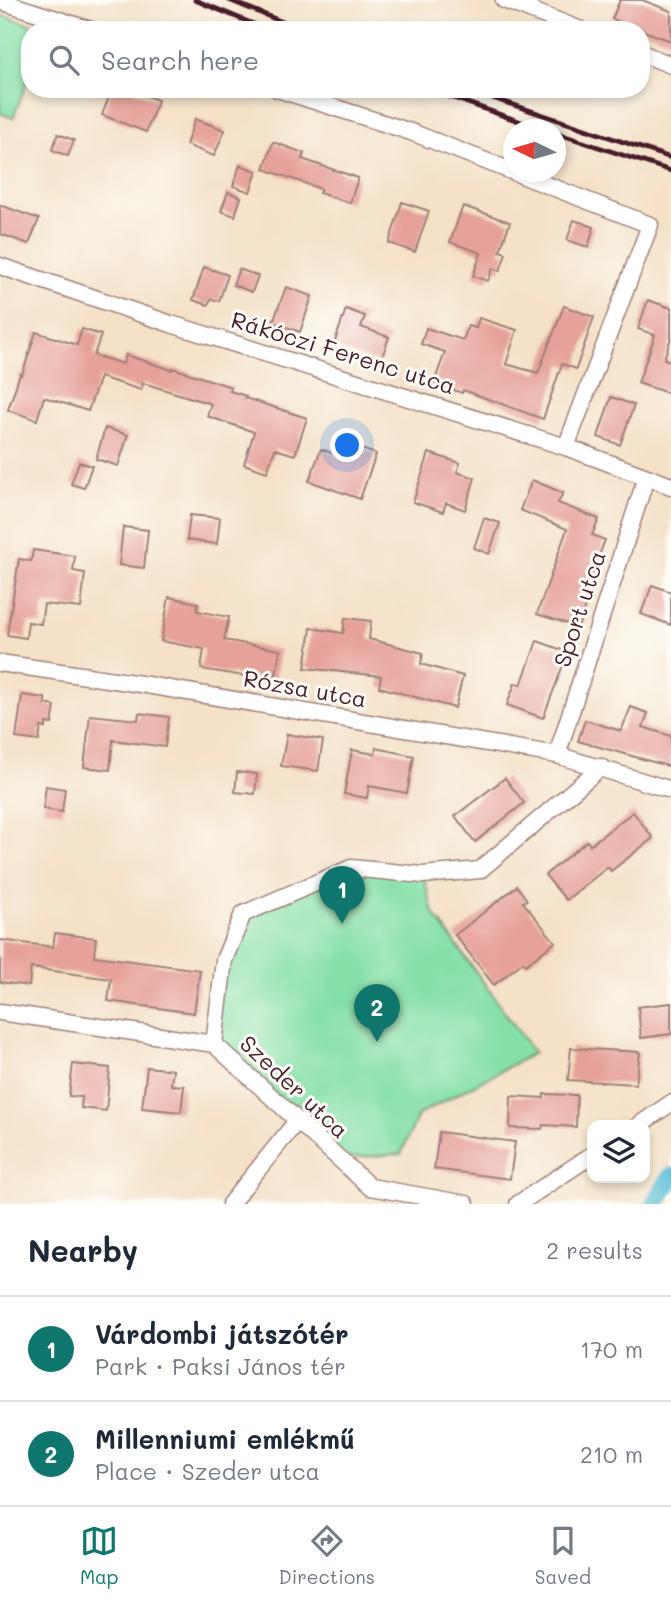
<!DOCTYPE html>
<meta charset="utf-8">
<style>
:root{--surface:#fff;--page:#f6f6f7;--text:#1f2937;--muted:#747a83;--line:#e0e1e3;--accent:#0f766e}
body{margin:0;font-family:Mali,sans-serif;background:var(--page);color:var(--text)}
.controls{position:absolute;right:21px;bottom:21px;display:grid;overflow:hidden;border-radius:14px;box-shadow:0 4px 10px #0003}
.controls button{width:63px;height:63px;display:grid;place-items:center;padding:0;border:0;border-bottom:2px solid var(--line);background:var(--surface);color:var(--text);font:35px sans-serif}
.compass{position:absolute;left:503px;top:119px;width:63px;height:63px;border-radius:50%;background:var(--surface);box-shadow:0 4px 10px #0003;rotate:275deg}
.you{position:absolute;left:348px;top:446px;width:24px;height:24px;margin:-18px;border:5px solid #fff;border-radius:50%;background:#1a73e8;box-shadow:0 0 0 10px #1a73e833}
.badge{display:grid;place-items:center;width:46px;height:46px;border-radius:50%;background:var(--accent);color:#fff;font-size:23px;font-weight:700}
.pin{position:absolute;translate:-50% -58px;filter:drop-shadow(0 2px 4px #0008)}
.pin::after{content:'';position:absolute;top:37px;width:24px;height:21px;background:inherit;clip-path:polygon(0 0,100% 0,50% 100%)}
.list{margin:0;padding:0;list-style:none}
h2{display:flex;justify-content:space-between;align-items:center;height:91px;margin:0;padding:0 28px;font-size:30px}
h2 small{font-size:23px;font-weight:400;color:var(--muted)}
.list li{display:grid;grid-template-columns:46px 1fr auto;gap:21px;align-items:center;box-sizing:border-box;height:105px;padding:0 28px;border-top:2px solid var(--line)}
.list b{display:block;font-size:26px;white-space:nowrap}
.list p{margin:0;font-size:23px;white-space:nowrap;color:var(--muted)}
.list em{font-size:23px;font-style:normal;color:var(--muted)}
.icon{flex:none;width:38px;height:38px;fill:none;stroke:currentColor;stroke-width:2;stroke-linecap:round;stroke-linejoin:round}
.map{position:relative;flex:none;width:671px;height:1204px;overflow:hidden}
.search{position:absolute;background:var(--surface);box-shadow:0 4px 10px #0003;left:21px;right:21px;top:21px;height:77px;display:flex;align-items:center;gap:18px;box-sizing:border-box;padding:0 24px;border-radius:28px;color:var(--muted);font-size:26px}
.sheet{height:301px;background:var(--surface)}
nav{display:flex;justify-content:space-around;align-items:center;box-sizing:border-box;height:98px;border-top:2px solid var(--line);background:var(--surface);font-size:19px;color:var(--muted)}
nav a{display:grid;justify-items:center;gap:4px}
nav .on{color:var(--accent)}
.map>svg:first-child{display:block}
.green{fill:#85e0a7;stroke:#688069;stroke-width:2}
.lines{fill:none;stroke-linecap:round;stroke-linejoin:round}
.canal{stroke:#57bdd5;stroke-width:19}
.building{fill:#e6a29a}
.minor-casing{stroke:#9f8079;stroke-width:19}
.minor{stroke:#fff;stroke-width:16}
.rail{stroke:#4a1f2b;stroke-width:5}
.labels{text-anchor:middle;stroke-width:6;stroke-linejoin:round;paint-order:stroke}
.street-label{font-size:23px;fill:#4a1f2b;stroke:#fdfcf7}
</style>
<div class="map">
<svg width="671" height="1204" viewBox="0 0 671 1204">
<rect width="100%" height="100%" fill="#fdfcf7"/>
<filter id="ink" filterUnits="userSpaceOnUse"><feTurbulence type="fractalNoise" baseFrequency=".0143" numOctaves="2"/><feDisplacementMap in="SourceGraphic" scale="14" xChannelSelector="R" yChannelSelector="G"/><feConvolveMatrix kernelMatrix="1 2 1 2 8 2 1 2 1" color-interpolation-filters="sRGB"/></filter>
<filter id="wash" filterUnits="userSpaceOnUse"><feTurbulence type="fractalNoise" baseFrequency=".00686" numOctaves="4" result="noise"/><feDisplacementMap in="SourceGraphic" scale="28" xChannelSelector="R" yChannelSelector="G"/><feGaussianBlur stdDeviation="1.57" result="paint"/><feColorMatrix in="noise" values="0 0 0 0 0 0 0 0 0 0 0 0 0 0 0 0 0 1.4 0 .05"/><feComposite in="paint" operator="in"/></filter>
<g filter="url(#wash)">
<rect width="100%" height="100%" fill="#f4e1c7"/>
<g class="green">
<polygon points="0,15 47,29 30,30 30,74 13,118 0,113"/>
<polygon points="351,868 423,875 433,912 534,1053 418,1115 401,1154 338,1159 214,1045 224,960 243,914"/>
</g>
<g class="lines">
<polyline class="canal" points="655,1204 671,1177"/>
</g>
<g id="blocks">
<g class="building">
<polygon points="620,0 642,0 671,11 671,41 612,19"/>
<polygon points="112,89 128,89 158,100 146,132 102,115"/>
<polygon points="195,119 225,130 214,156 186,145"/>
<polygon points="58,134 74,140 68,156 52,150"/>
<polygon points="273,142 304,153 302,159 358,178 350,203 319,193 321,189 264,169"/>
<polygon points="240,165 257,171 250,192 233,186"/>
<polygon points="228,192 241,197 235,216 221,211"/>
<polygon points="402,202 429,211 415,252 389,243"/>
<polygon points="0,205 39,219 29,244 0,234"/>
<polygon points="463,206 510,222 500,251 506,253 500,271 493,268 488,281 473,276 481,253 450,242"/>
<polygon points="574,220 594,227 588,247 567,240"/>
<polygon points="204,267 228,275 219,301 211,299 208,305 193,300"/>
<polygon points="239,269 258,276 252,292 233,285"/>
<polygon points="286,287 312,296 300,332 273,322"/>
<polygon points="648,300 671,308 671,338 664,359 671,361 671,394 638,383 655,335 638,329"/>
<polygon points="564,306 594,317 576,369 562,364 543,419 463,390 462,393 434,383 445,352 421,344 426,328 463,340 468,326 476,328 479,318 517,330 506,364 538,373"/>
<polygon points="346,309 365,316 361,327 389,337 380,363 333,347"/>
<polygon points="82,329 101,335 94,355 123,364 126,355 172,370 173,368 231,387 230,391 246,396 245,398 307,418 295,455 275,449 267,472 244,464 254,432 207,416 211,404 143,383 141,390 100,377 88,411 44,397 37,420 8,410 20,374 22,375 36,332 77,345"/>
<polygon points="611,397 634,405 620,445 598,437"/>
<polygon points="105,428 128,435 118,466 96,459"/>
<polygon points="344,443 376,454 360,499 309,481 321,449 340,456"/>
<polygon points="429,453 460,463 457,472 475,478 465,510 446,503 443,512 413,502"/>
<polygon points="79,462 92,466 84,488 71,484"/>
<polygon points="532,480 563,493 558,503 599,519 592,535 605,540 588,584 592,586 578,627 537,614 567,529 520,510"/>
<polygon points="190,515 220,518 217,544 187,540"/>
<polygon points="484,518 500,523 489,554 474,548"/>
<polygon points="123,527 148,530 144,568 119,565"/>
<polygon points="33,550 75,556 73,571 85,573 81,608 44,604 41,624 28,622 26,638 7,635 19,559 31,561"/>
<polygon points="652,585 671,592 671,625 641,614"/>
<polygon points="169,597 198,603 197,611 229,617 224,640 280,650 275,681 201,669 204,649 161,641"/>
<polygon points="345,618 371,621 369,639 423,653 421,664 463,676 455,708 379,687 381,676 305,668 311,628 343,633"/>
<polygon points="537,641 568,652 543,718 507,705 515,683 521,685"/>
<polygon points="22,695 45,698 45,704 55,706 52,724 46,723 46,728 41,727 39,741 16,738"/>
<polygon points="631,707 648,713 643,727 671,736 671,767 578,741 585,720 621,731"/>
<polygon points="139,713 169,717 165,747 113,740 110,770 84,767 90,715 138,720"/>
<polygon points="287,734 323,740 318,771 281,766"/>
<polygon points="376,748 414,756 407,793 369,786 367,798 344,794 352,750 375,754"/>
<polygon points="237,772 257,774 255,794 235,792"/>
<polygon points="505,778 524,803 475,842 455,816"/>
<polygon points="46,786 65,789 62,812 43,809"/>
<polygon points="633,812 653,838 611,871 608,867 566,900 545,875 587,841 590,845"/>
<polygon points="517,886 527,900 523,902 555,942 526,965 523,962 494,985 455,935"/>
<polygon points="55,933 96,938 94,956 200,970 194,1013 108,1001 111,979 31,968 29,986 0,982 0,940 53,947"/>
<polygon points="671,1003 671,1034 641,1038 638,1007"/>
<polygon points="571,1048 640,1052 636,1084 568,1080"/>
<polygon points="73,1064 110,1068 106,1111 81,1108 82,1097 69,1096"/>
<polygon points="147,1067 173,1070 171,1085 184,1086 181,1112 142,1108"/>
<polygon points="544,1094 577,1095 576,1127 543,1125 542,1129 510,1128 511,1096 544,1098"/>
<polygon points="439,1132 515,1142 510,1179 434,1169"/>
</g>
</g>
</g>
<g filter="url(#ink)">
<use href="#blocks" fill-opacity="0" stroke="#9f8079" stroke-width="2"/>
<g class="lines">
<g class="minor-casing">
<g id="minor">
<polyline points="504,0 581,30"/>
<polyline points="0,1 91,30"/>
<polyline points="641,53 671,65"/>
<polyline points="277,89 411,132 650,225 566,447"/>
<polyline points="0,266 171,324 566,447 671,486"/>
<polyline points="0,663 141,684 557,755 671,790"/>
<polyline points="557,755 646,478"/>
<polyline points="0,1012 214,1044 370,1187 466,1204"/>
<polyline points="214,1044 224,960 243,914 351,868 423,875 480,870 601,767"/>
<polyline points="639,1125 671,1103"/>
<polyline points="230,1204 297,1121"/>
<polyline points="518,1204 592,1155"/>
</g>
</g>
<use href="#minor" class="minor"/>
<g class="rail">
<polyline points="195,0 268,30"/>
<polyline points="229,0 302,30"/>
<polyline points="428,89 544,130"/>
<polyline points="466,89 671,158"/>
<polyline points="556,133 671,171"/>
</g>
</g>
</g>
<g class="labels">
<g class="street-label">
<text transform="translate(343 353) rotate(17)" y="8">Rákóczi Ferenc utca</text>
<text transform="translate(580 609) rotate(-72)" y="8">Sport utca</text>
<text transform="translate(305 689) rotate(10)" y="8">Rózsa utca</text>
<text transform="translate(294 1087) rotate(43)" y="8">Szeder utca</text>
</g>
</g>
</svg>
<div class="controls">
<button><svg class="icon" aria-label="layers" viewBox="0 0 24 24"><path d="M12 4l9 5-9 5-9-5zM3 14l9 5 9-5"/></svg></button>
</div>
<svg class="compass" viewBox="-18 -18 36 36"><path d="M0-13l5 13h-10z" fill="#e53935"/><path d="M0 13l5-13h-10z" fill="#747a83"/></svg>
<div class="you"></div>
<div class="pin badge" style="left:342px;top:924px">1</div>
<div class="pin badge" style="left:377px;top:1042px">2</div>
<div class="search"><svg class="icon" aria-label="search" viewBox="0 0 24 24"><circle cx="10" cy="10" r="6"/><path d="M15 15l6 6"/></svg>Search here</div>
</div>
<section class="sheet">
<h2>Nearby<small>2 results</small></h2>
<ul class="list">
<li><span class="badge">1</span><div><b>Várdombi játszótér</b><p>Park · Paksi János tér</p></div><em>170 m</em></li>
<li><span class="badge">2</span><div><b>Millenniumi emlékmű</b><p>Place · Szeder utca</p></div><em>210 m</em></li>
</ul>
</section>
<nav>
<a class="on"><svg class="icon" aria-label="map" viewBox="0 0 24 24"><path d="M3 6l6-2 6 2 6-2v14l-6 2-6-2-6 2zM9 4v14M15 6v14"/></svg>Map</a>
<a><svg class="icon" aria-label="directions" viewBox="0 0 24 24"><path d="M12 3l9 9-9 9-9-9zM9 14v-3h6M13 9l2 2-2 2"/></svg>Directions</a>
<a><svg class="icon" aria-label="saved" viewBox="0 0 24 24"><path d="M7 4h10v16l-5-4-5 4z"/></svg>Saved</a>
</nav>
